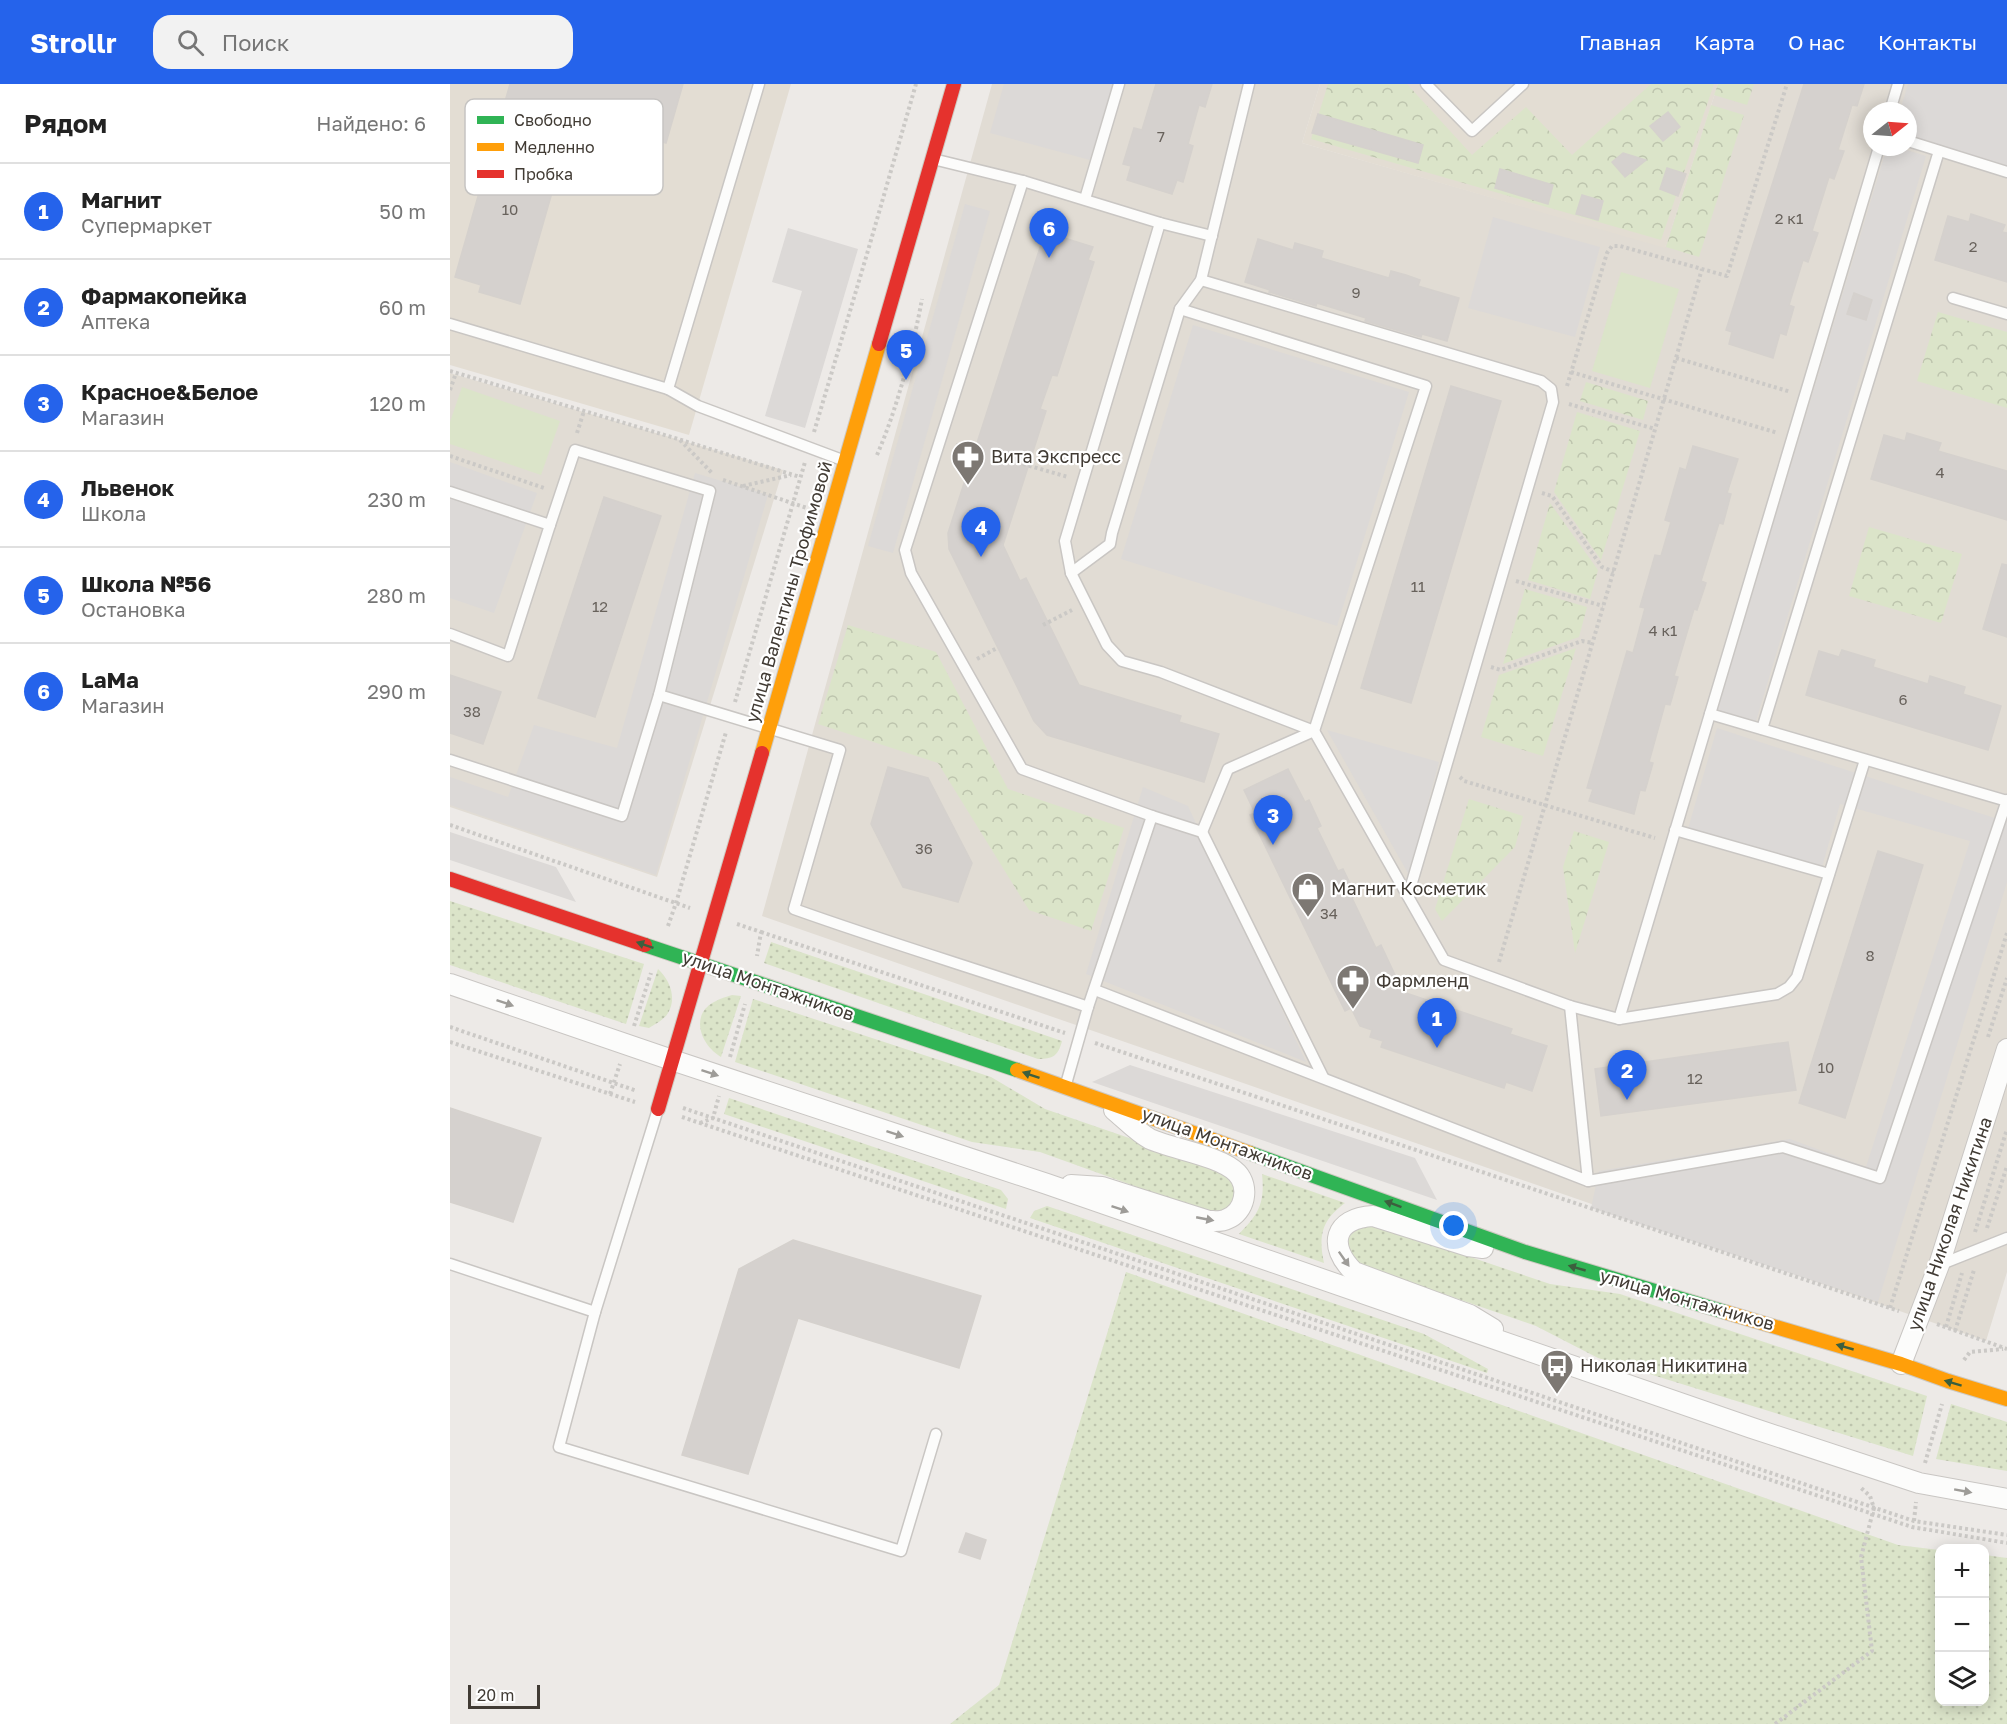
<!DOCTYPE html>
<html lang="ru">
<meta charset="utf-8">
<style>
:root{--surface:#fff;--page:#f2f2f2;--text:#222;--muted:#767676;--line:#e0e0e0;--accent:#2563eb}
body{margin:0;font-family:"Golos Text",sans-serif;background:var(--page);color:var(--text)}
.controls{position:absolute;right:18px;bottom:18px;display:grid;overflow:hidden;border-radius:12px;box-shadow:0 3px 15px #0003}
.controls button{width:54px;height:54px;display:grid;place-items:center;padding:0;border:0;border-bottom:2px solid var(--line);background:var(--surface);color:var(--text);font:30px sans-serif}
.compass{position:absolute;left:1413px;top:18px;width:54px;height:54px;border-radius:50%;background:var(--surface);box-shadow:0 3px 15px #0003;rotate:73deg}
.scale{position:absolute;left:18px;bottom:15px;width:72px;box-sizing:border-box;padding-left:6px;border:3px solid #413b34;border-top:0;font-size:16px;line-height:21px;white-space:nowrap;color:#413b34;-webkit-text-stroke:4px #fff;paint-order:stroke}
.you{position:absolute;left:1004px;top:1142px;width:21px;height:21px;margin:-15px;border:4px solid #fff;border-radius:50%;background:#1a73e8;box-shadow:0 0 0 9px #1a73e833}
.badge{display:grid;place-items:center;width:39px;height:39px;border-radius:50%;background:var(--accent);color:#fff;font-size:20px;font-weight:700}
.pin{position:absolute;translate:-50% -50px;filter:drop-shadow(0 2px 3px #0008)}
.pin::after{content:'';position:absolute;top:32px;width:21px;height:18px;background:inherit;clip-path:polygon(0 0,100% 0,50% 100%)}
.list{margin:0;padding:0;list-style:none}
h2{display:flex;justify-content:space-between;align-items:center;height:78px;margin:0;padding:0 24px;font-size:26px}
h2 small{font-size:20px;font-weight:400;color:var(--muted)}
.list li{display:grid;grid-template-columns:39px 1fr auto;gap:18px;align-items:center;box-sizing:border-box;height:96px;padding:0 24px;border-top:2px solid var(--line)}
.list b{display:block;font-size:22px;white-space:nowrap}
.list p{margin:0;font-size:20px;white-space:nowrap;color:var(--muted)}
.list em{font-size:20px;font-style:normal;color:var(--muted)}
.icon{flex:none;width:33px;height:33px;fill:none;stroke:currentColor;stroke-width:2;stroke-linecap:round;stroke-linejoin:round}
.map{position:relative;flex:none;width:1557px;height:1640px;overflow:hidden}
header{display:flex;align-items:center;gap:36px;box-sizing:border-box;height:84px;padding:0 30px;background:var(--accent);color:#fff}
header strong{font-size:28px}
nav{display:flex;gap:33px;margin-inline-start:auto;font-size:21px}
.search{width:420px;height:54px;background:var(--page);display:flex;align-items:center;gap:15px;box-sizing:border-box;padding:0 21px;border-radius:18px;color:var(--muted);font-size:22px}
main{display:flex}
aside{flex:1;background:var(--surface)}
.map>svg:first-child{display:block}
.residential{fill:#e1dcd4;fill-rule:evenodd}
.education{fill:#e3ddd3}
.grass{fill:url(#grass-dots)}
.forest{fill:url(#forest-crowns)}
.pitch{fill:#dbe4c9}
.parking{fill:#dcd9d7}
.building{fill:#d5d1ce;stroke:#d5d1cd;stroke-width:1.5}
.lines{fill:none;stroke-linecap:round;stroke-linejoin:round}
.lane-casing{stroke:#c9c6c3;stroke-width:13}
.street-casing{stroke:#c9c6c3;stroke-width:22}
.fast-casing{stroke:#cec9c1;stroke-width:16}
.slow-casing{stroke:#cec9c1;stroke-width:16}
.jam-casing{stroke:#cec9c1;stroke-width:16}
.path{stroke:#cbc9c6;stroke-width:4;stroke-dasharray:3 3;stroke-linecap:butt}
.lane{stroke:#fcfcfb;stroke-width:10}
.street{stroke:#fcfcfb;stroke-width:20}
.fast{stroke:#30b455;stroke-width:14}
.slow{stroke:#ff9f0a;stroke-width:14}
.jam{stroke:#e5322d;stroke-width:14}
.oneway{fill:#3c5f3e}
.oneway2{fill:#9e9c98}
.labels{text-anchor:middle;stroke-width:4.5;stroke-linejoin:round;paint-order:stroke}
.number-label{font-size:15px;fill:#68625c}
.poi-label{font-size:18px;fill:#413b34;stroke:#fff;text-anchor:start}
.street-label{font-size:18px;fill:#413b34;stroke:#fff}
.key{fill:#fff;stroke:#c6c4c2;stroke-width:1.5}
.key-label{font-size:16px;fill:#413b34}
</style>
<header>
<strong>Strollr</strong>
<div class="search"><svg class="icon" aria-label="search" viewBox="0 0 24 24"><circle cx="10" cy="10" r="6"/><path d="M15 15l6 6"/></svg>Поиск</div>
<nav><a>Главная</a><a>Карта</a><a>О нас</a><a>Контакты</a></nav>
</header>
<main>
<aside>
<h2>Рядом<small>Найдено: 6</small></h2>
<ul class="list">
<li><span class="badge">1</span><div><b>Магнит</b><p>Супермаркет</p></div><em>50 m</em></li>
<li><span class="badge">2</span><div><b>Фармакопейка</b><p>Аптека</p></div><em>60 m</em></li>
<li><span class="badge">3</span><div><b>Красное&amp;Белое</b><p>Магазин</p></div><em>120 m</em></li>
<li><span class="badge">4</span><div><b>Львенок</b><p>Школа</p></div><em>230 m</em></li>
<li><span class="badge">5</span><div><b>Школа №56</b><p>Остановка</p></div><em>280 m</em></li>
<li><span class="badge">6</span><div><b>LaMa</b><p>Магазин</p></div><em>290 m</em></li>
</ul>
</aside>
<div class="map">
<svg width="1557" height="1640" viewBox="0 0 1557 1640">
<defs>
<pattern id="grass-dots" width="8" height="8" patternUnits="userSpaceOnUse" patternTransform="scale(1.5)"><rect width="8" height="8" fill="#dbe4c9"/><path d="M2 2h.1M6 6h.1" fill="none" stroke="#bdc4ad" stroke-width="1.8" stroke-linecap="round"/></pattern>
<pattern id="forest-crowns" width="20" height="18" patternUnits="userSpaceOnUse" patternTransform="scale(1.5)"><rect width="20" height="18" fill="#dbe4c9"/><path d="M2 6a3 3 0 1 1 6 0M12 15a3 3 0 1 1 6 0" fill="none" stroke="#bdc4ad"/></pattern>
</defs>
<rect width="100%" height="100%" fill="#edeae7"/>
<g class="residential">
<path d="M542,0H870L852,59L1215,163L1268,0H1557V1188L1536,1257L312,832ZM1422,27H1458V63H1422Z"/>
<polygon points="0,289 333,386 207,793 0,723"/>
</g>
<g class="education">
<polygon points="0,0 341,0 239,351 0,281"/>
<polygon points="870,0 1268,0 1215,164 852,59"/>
</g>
<g class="grass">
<polygon points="0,817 194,880 176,940 0,881"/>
<path d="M321,858L612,957C608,972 603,975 588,975L314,879Z"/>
<path d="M208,885C220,896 227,914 218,929C214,936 205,940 199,944L189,942Z"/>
<path d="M282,911L291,912L271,973C257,965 244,945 253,928C259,918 272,914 282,911Z"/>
<path d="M303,915L541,993L595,1025L775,1087C783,1098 792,1116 776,1127C773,1129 766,1129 762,1130L590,1068L522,1058L285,978Z"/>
<polygon points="279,1014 551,1106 558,1115 556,1125 274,1030"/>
<path d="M812,1090L895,1119C872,1136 868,1151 874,1179L789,1150C809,1130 815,1119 812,1090Z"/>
<polygon points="597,1122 974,1250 1038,1285 1037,1289 580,1134 584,1127"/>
<path d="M915,1140L929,1142L1100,1200L1170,1210L1477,1312L1463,1372L1148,1274L1086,1242L913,1182L901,1176C894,1157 898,1148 915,1140Z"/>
<polygon points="676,1188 1448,1461 1489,1466 1490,1618 1534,1618 1535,1471 1557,1474 1557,1640 500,1640 549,1601"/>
<polygon points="1501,1320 1557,1338 1557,1387 1486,1375"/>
</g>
<g class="forest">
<polygon points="878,0 957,0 1022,71 1076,23 1122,71 1201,0 1264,0 1211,156 861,55"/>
<polygon points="1268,0 1304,0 1297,21 1264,11"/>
<polygon points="1261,21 1294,31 1249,173 1216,163"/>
<polygon points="1488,228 1557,248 1557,324 1467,297"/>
<polygon points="1136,298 1198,317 1193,336 1130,317"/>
<polygon points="1127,328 1190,347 1151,476 1104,408"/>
<polygon points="1100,419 1148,486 1140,515 1078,496"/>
<polygon points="1419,443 1512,470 1491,539 1399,512"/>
<polygon points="1075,505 1137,523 1129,553 1053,580"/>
<polygon points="398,541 486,568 558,705 674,744 641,847 579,826 488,679 368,640"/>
<polygon points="1126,564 1093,672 1031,653 1049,591"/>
<polygon points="1019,715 1073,732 1065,763 992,837 985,825"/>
<polygon points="1124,747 1159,758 1125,869 1113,783"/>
</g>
<g class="pitch">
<polygon points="1171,188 1229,205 1200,304 1142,287"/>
<polygon points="12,303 110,337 91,391 0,360 0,338"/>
</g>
<g class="parking">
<polygon points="554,0 675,0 651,79 540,49"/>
<polygon points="1458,0 1557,0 1557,83 1458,53 1458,27 1450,27"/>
<polygon points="1437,63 1447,63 1476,72 1306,637 1267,626"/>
<polygon points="515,120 540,127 443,469 418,462"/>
<polygon points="1043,133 1150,163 1125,253 1018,224"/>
<polygon points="338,144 408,165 355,344 315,332 352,207 322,198"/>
<polygon points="743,241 959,308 887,542 671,475"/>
<polygon points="0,378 87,409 44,529 0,514"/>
<polygon points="245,389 318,411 206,791 0,721 0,693 58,713 84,641 167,664"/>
<polygon points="1267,644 1557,738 1557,798 1428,1218 1141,1124 1149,1087 1340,1055 1416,1083 1520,757 1390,720 1372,783 1238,745"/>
<polygon points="877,646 989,678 959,791"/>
<polygon points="693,703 738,722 856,978 636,890"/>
<polygon points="0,748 106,783 126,818 0,776"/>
<polygon points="680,981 965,1074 987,1116 642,998"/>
</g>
<g class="building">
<polygon points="60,0 233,0 216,59 124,32 70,220 29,208 31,201 5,193"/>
<polygon points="706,0 762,0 755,23 749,21 738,60 743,62 733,98 727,96 722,110 677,96 681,82 673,80 684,44 692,46"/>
<polygon points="1354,0 1414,0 1407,22 1402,21 1388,66 1394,67 1384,95 1379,93 1362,147 1368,149 1363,163 1358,178 1353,176 1339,221 1344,223 1336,251 1330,249 1323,274 1279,260 1282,248 1276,246"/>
<polygon points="1218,28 1230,43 1213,57 1200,42"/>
<polygon points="868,30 973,61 968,79 862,49"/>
<polygon points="1173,69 1196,76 1175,93 1162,78"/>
<polygon points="1217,84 1236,90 1228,112 1210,105"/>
<polygon points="1050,85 1103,101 1098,120 1045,104"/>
<polygon points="1132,111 1153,117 1148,136 1126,130"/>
<polygon points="1521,130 1555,141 1552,148 1557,149 1557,198 1485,176 1498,132 1519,138"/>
<polygon points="595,148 643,163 638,176 644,178 607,292 602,291 590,325 596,327 553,461 570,497 576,494 629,601 731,632 729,638 769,650 754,698 597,651 584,637 499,465 498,449"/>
<polygon points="808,155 843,166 845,159 873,167 871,174 939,194 941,187 956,191 970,196 968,202 1009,214 997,257 972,250 971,253 915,237 916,234 867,219 866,222 819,208 820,206 795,198"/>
<polygon points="1404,209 1422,216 1416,236 1397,230"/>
<polygon points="1001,302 1051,317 961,619 911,604"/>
<polygon points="1457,349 1491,359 1488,367 1557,387 1557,436 1421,395 1434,351 1455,357"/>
<polygon points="1243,362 1288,375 1277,409 1281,410 1273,440 1269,439 1251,497 1256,499 1247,526 1244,525 1224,592 1228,593 1220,621 1215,620 1199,678 1203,679 1195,707 1190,706 1184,730 1139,717 1143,705 1137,704 1177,567 1183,569 1195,524 1190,523 1205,471 1211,472 1221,438 1215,436 1230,384 1236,386"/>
<polygon points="154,413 211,432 145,633 88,614"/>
<polygon points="1552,480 1557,481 1557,553 1533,545"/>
<polygon points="1392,566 1425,576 1423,583 1478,600 1480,592 1515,603 1513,610 1551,622 1538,666 1356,611 1369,567 1389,573"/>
<polygon points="0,591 51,608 33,660 0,649"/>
<polygon points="438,683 478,694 522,779 508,818 453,803 421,740"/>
<polygon points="838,685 855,718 859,716 871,742 867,744 888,787 893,785 906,812 902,814 926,864 931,861 953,908 1062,945 1060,950 1097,962 1082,1007 1056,998 1054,1004 931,963 933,957 920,953 922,946 910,942 901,924 895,927 800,731 805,729 794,706"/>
<polygon points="1428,767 1473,781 1395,1034 1349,1019"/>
<polygon points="1338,958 1346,1006 1151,1032 1145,985"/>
<polygon points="0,1024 91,1054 63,1138 0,1118"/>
<polygon points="343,1156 531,1212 509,1284 348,1234 298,1390 232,1371 289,1185"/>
<polygon points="516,1449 536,1456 530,1475 509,1468"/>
</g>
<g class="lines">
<g class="lane-casing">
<g id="lane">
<polyline points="976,0 1022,47 1073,0"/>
<polyline points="1440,27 1448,0"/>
<polyline points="1458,57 1557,88"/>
<polyline points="1429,63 1260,630 1557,717"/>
<polyline points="483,75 573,97"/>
<polyline points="635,115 669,0"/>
<polyline points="762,152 710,139 573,97 455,466 461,489 572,685 702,732 752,748 873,993"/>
<polyline points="751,196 1091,297 1101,305 1103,318 958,812"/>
<polyline points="1503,214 1557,230"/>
<polyline points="730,225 976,302 864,647 778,685 752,748"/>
<polyline points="0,240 218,305 309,0"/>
<polyline points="218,305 248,322 395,377"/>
<polyline points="0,408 100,441 58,572 0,550"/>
<polyline points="621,489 660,460 662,449 730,225 751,196 799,0"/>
<path d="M209,611L390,666L344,825C442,860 540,889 638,923"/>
<polyline points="1312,645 1489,67"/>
<polyline points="0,676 172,732 209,611 260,407 125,366 100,441"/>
<polyline points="1225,746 1379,790"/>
<polyline points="645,906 1138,1097 1120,922 994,876 864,647 711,588 672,577 657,561 621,489 615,457 710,139"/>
<polyline points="1120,922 1169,935 1327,910 1339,903 1347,893 1415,676"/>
<polyline points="1169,935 1260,630"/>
<polyline points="616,1000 638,923 702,732"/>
<polyline points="208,1025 145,1228 109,1363 451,1467 486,1350"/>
<polyline points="1138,1097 1333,1063 1430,1094 1557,716"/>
<polyline points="0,1180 145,1228"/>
<polyline points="1489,1181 1557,1154"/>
</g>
</g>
<g class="street-casing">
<g id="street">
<polyline points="0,900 222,976 597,1100 1302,1344 1469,1399 1557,1415"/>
<path d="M621,1101L652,1103L759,1137C765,1137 772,1138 777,1135C795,1128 800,1103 787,1089C771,1072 722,1065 700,1055C687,1048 675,1035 664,1026"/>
<path d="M1033,1164L1018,1162L923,1132C884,1134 877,1162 904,1188L1020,1231L1043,1245"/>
<polyline points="1451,1280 1489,1181 1557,965"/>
</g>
</g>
<g class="fast-casing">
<g id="fast">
<polyline points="195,861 567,986"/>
<polyline points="800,1069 1075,1168 1275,1228"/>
</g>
</g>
<g class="slow-casing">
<g id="slow">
<polyline points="312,669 429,260"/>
<polyline points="567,986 800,1069"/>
<polyline points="1275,1228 1451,1280 1498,1297 1557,1315"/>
</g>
</g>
<g class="jam-casing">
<g id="jam">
<polyline points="429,260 504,0"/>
<polyline points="0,795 195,861"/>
<polyline points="208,1025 312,669"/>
</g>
</g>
<g class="path">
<polyline points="1226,274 1341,308"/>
<polyline points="0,287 228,355 350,393"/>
<polyline points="1121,288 1328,349"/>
<polyline points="1117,302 1157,169 1162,162 1170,162 1277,192 1337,0"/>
<polyline points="0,306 6,289"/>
<polyline points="1119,320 1205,345"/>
<polyline points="364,348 417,170 466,0"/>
<polyline points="127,349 134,327"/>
<polyline points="230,356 262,389"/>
<polyline points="506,361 524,366"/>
<path d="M427,371C447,325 463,264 472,215"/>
<polyline points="0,372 94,404"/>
<polyline points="573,380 618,393"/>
<polyline points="273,396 357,424"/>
<polyline points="293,402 341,391"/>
<polyline points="1092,409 1102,412 1152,483 1164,488"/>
<polyline points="1066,497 1153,522"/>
<polyline points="593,541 622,526"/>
<polyline points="527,575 547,564"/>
<polyline points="1041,583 1051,586 1132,557 1143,559"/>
<polyline points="285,618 355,378"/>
<polyline points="1010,693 1014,697 1205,754"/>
<polyline points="0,741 240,824"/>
<polyline points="287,840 311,848 307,872"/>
<polyline points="218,842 226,819 276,648"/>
<polyline points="311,848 615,949"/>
<polyline points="1049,878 1252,185"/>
<polyline points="184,942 201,889"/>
<polyline points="0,943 187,1007"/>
<polyline points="1538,953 1557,894"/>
<polyline points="0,958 185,1018"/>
<polyline points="645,959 1449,1227"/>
<polyline points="280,973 295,920"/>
<polyline points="160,1010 170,980"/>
<polyline points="233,1024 1464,1437 1557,1451"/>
<polyline points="232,1033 1462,1443 1557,1459"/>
<polyline points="250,1039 263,1034 269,1012"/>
<polyline points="1537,1144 1557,1082"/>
<polyline points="1525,1148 1557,1045"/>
<polyline points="1440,1224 1557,849"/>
<polyline points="1487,1240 1557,1265"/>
<polyline points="1496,1243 1512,1189"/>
<polyline points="1505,1247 1524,1186"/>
<polyline points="1514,1276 1520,1268 1553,1265"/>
<polyline points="1475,1379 1492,1320"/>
<polyline points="1464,1437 1466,1418"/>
<polyline points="1325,1640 1422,1567 1411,1473 1424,1424 1420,1412 1410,1403"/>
</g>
<use href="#lane" class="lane"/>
<use href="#street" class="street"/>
<use href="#fast" class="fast"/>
<use href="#slow" class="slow"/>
<use href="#jam" class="jam"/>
</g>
<defs><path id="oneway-solid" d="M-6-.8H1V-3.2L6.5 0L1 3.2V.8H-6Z" transform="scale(1.5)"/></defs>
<g class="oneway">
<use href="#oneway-solid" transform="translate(195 861) rotate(-161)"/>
<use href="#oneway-solid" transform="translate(581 991) rotate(-161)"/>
<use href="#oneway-solid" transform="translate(943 1120) rotate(-160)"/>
<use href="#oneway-solid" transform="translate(1127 1184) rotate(-164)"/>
<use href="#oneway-solid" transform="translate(1395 1263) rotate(-164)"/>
<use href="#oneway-solid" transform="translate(1503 1299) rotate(-163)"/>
</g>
<g class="oneway2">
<use href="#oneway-solid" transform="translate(55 919) rotate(19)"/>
<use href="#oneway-solid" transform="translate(260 989) rotate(18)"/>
<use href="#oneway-solid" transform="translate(445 1050) rotate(18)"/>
<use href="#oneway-solid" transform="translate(670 1125) rotate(19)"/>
<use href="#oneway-solid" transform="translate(755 1135) rotate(11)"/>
<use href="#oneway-solid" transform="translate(894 1175) rotate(55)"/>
<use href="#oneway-solid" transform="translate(1513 1407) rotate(10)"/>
</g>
<defs>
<g id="pharmacy-pin" transform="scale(1.725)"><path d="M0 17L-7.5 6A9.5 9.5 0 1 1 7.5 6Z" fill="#7d7873" stroke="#fff"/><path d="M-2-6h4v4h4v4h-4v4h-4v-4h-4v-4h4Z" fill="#fff"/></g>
<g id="shop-pin" transform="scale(1.725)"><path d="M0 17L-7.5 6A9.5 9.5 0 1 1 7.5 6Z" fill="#7d7873" stroke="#fff"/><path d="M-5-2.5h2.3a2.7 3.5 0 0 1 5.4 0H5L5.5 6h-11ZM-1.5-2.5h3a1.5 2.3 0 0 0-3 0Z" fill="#fff"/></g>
<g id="bus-pin" transform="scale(1.725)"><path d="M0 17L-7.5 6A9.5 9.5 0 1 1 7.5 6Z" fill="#7d7873" stroke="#fff"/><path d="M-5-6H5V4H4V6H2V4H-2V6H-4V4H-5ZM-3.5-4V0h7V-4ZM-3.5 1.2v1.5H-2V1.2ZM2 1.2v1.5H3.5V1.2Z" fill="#fff"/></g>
</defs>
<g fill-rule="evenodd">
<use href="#pharmacy-pin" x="518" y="373"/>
<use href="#shop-pin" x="858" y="805"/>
<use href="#pharmacy-pin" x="903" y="897"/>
<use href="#bus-pin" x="1107" y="1282"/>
</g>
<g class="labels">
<g class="number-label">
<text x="711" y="58">7</text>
<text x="60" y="131">10</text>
<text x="1339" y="140">2 к1</text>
<text x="1523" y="168">2</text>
<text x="906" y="214">9</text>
<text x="1490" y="394">4</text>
<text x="968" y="508">11</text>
<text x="150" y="528">12</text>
<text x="1213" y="552">4 к1</text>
<text x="1453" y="621">6</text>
<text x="22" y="633">38</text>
<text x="474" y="770">36</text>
<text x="879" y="835">34</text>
<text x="1420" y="877">8</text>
<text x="1376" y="989">10</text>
<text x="1245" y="1000">12</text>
</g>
<g class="poi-label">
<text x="541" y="379">Вита Экспресс</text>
<text x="881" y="811">Магнит Косметик</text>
<text x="926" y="903">Фармленд</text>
<text x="1130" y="1288">Николая Никитина</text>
</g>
<g class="street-label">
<text transform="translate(339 508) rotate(-74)" y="6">улица Валентины Трофимовой</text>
<text transform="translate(318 902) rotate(19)" y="6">улица Монтажников</text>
<text transform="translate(777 1060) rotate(20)" y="6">улица Монтажников</text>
<text transform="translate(1500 1140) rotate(-71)" y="6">улица Николая Никитина</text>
<text transform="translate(1237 1216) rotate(16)" y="6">улица Монтажников</text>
</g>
</g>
<rect x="15" y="15" width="198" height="96" rx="9" class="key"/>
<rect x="27" y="32" width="27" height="8" fill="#30b455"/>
<rect x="27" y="59" width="27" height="8" fill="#ff9f0a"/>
<rect x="27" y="86" width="27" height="8" fill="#e5322d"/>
<g class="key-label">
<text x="64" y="42">Свободно</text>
<text x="64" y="69">Медленно</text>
<text x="64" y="96">Пробка</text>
</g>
</svg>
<div class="controls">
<button>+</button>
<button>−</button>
<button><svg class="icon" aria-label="layers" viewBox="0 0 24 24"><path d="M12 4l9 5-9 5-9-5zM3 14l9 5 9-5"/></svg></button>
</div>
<svg class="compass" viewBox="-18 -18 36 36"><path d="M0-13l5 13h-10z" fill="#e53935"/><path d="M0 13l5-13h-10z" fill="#767676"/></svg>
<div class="scale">20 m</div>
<div class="you"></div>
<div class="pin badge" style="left:987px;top:964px">1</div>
<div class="pin badge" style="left:1177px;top:1016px">2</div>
<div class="pin badge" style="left:823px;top:761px">3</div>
<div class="pin badge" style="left:531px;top:473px">4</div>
<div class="pin badge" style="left:456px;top:296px">5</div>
<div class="pin badge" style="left:599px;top:174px">6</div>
</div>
</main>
